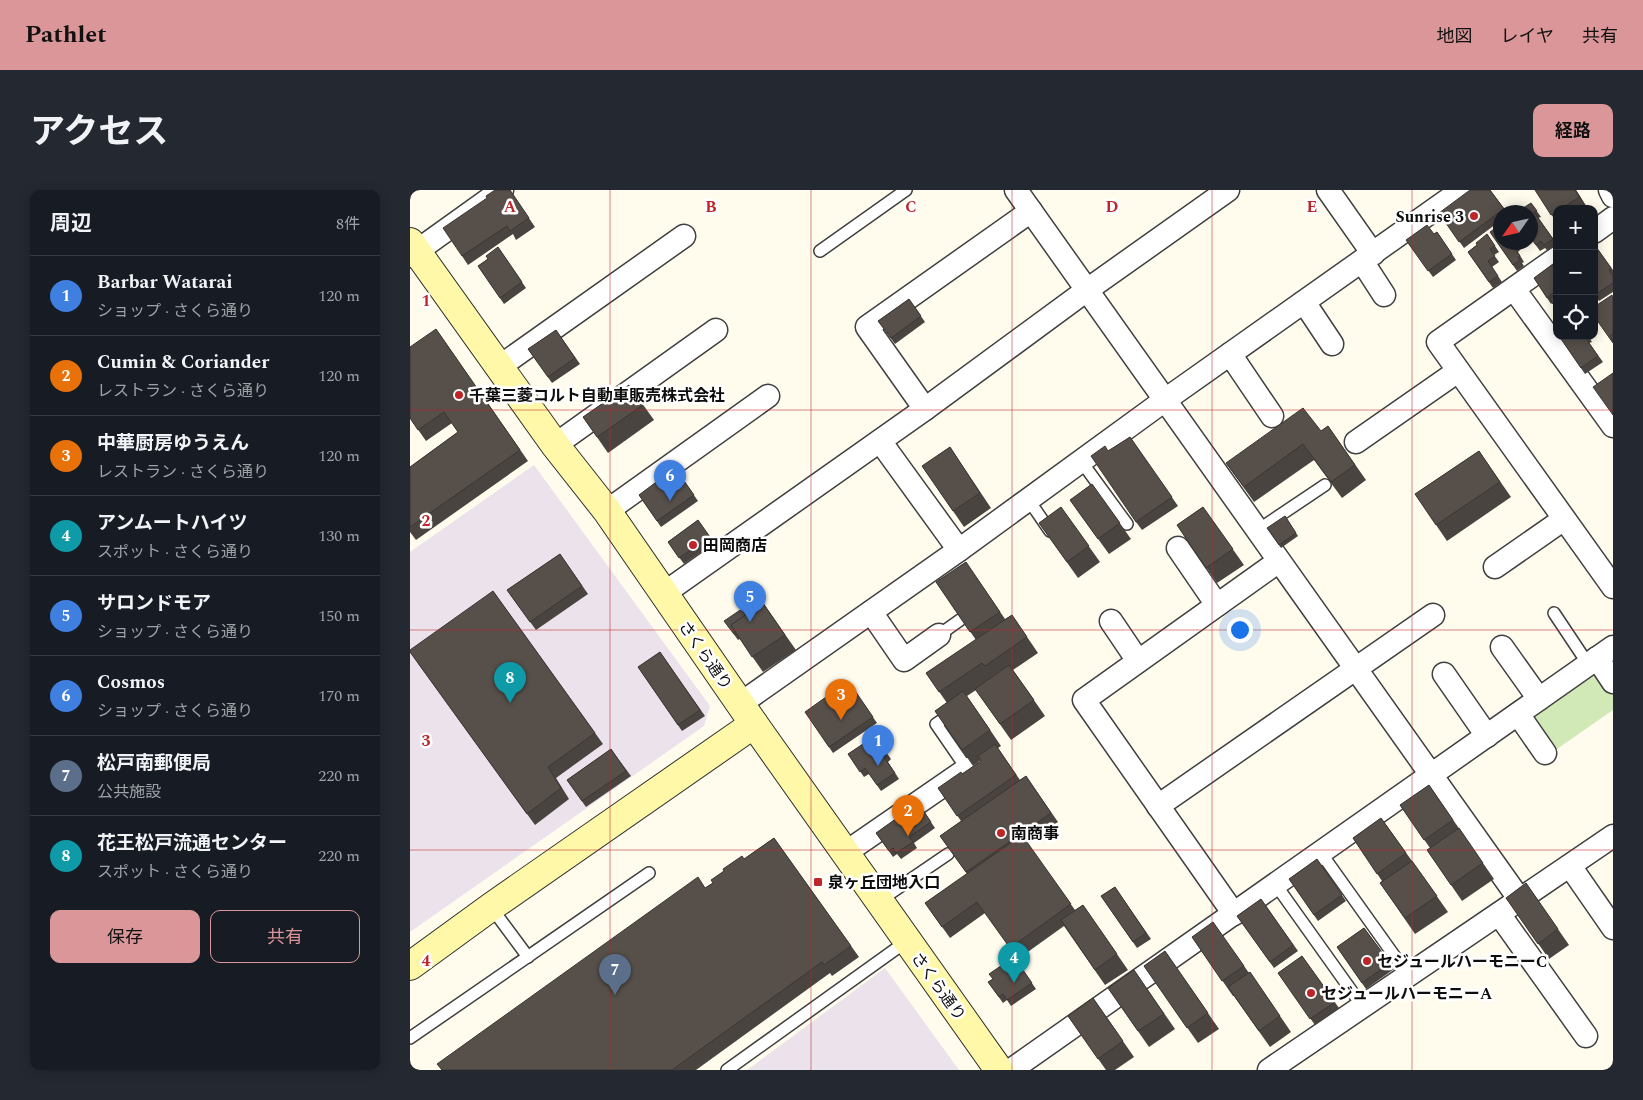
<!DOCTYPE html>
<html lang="ja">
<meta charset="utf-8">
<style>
:root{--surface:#171b24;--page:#242831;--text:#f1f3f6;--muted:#9ea1a6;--line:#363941;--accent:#da9699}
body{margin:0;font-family:Spectral,"Noto Sans JP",serif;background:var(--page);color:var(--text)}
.controls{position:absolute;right:15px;top:15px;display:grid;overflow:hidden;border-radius:10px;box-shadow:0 2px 12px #0003}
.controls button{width:45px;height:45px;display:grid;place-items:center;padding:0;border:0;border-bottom:1px solid var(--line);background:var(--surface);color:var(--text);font:25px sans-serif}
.compass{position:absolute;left:1083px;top:15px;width:45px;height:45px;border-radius:50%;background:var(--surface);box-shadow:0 2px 12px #0003;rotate:236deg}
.you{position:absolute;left:829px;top:439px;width:18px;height:18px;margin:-12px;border:4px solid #fff;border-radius:50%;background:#1a73e8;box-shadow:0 0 0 8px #1a73e833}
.badge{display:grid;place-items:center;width:32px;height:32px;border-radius:50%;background:var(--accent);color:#fff;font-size:16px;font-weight:700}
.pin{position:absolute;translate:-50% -41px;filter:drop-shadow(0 1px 2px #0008)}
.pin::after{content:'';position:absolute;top:26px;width:18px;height:15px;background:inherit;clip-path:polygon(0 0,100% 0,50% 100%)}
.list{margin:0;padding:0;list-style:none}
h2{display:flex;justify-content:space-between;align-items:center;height:65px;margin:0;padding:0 20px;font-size:21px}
h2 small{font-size:16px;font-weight:400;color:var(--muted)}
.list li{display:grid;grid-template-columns:32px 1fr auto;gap:15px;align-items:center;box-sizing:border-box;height:80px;padding:0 20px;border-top:1px solid var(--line)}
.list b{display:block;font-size:19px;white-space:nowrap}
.list p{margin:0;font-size:16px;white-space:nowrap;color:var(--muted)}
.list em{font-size:16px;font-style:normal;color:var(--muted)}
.actions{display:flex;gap:10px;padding:15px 20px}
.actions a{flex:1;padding:11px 0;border:1px solid var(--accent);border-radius:10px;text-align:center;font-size:18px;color:var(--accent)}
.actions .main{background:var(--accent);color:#111}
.icon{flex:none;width:28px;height:28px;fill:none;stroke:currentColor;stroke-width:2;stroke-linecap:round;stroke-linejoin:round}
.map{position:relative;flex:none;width:1203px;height:880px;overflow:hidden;border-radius:10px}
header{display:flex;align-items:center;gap:30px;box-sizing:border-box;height:70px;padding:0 25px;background:var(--accent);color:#111}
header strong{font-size:24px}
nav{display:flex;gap:28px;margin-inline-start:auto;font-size:18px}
.intro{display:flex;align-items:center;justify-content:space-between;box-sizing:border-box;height:120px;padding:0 30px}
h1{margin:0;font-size:35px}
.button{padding:12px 22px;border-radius:10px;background:var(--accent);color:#111;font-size:18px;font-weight:700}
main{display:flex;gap:30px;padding:0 30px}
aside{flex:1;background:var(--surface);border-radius:10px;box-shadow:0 2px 12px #0003}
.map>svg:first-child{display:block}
.industrial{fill:#ebe2ec}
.green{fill:#d0e9b7}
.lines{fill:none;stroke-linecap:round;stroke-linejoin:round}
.lane-casing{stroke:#404040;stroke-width:14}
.street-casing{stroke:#404040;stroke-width:25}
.secondary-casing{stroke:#2f2f2f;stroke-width:30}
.lane{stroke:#fff;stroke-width:11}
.street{stroke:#fff;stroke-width:22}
.secondary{stroke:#fff8a9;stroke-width:28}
.wall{fill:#4a4440}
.shaded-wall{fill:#3c3734}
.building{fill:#564f4a;stroke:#3c3734}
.grid{fill:none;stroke:#be2528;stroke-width:1;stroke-opacity:0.55}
.poi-dot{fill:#be2528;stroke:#fff;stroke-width:2}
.labels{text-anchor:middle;stroke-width:5;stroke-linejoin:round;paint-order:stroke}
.poi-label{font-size:16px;font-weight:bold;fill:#0d0d0d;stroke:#fff;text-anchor:start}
.street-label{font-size:16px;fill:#0d0d0d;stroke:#fff}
.grid-label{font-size:16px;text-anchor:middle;font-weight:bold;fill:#be2528;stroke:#fff;stroke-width:5;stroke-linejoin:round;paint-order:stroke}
</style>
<header>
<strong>Pathlet</strong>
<nav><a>地図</a><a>レイヤ</a><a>共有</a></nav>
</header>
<div class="intro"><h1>アクセス</h1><a class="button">経路</a></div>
<main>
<aside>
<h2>周辺<small>8件</small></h2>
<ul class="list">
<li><span class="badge" style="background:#3f7fe0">1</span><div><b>Barbar Watarai</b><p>ショップ · さくら通り</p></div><em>120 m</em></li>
<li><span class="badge" style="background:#e8710a">2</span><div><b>Cumin &amp; Coriander</b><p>レストラン · さくら通り</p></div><em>120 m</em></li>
<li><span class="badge" style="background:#e8710a">3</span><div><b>中華厨房ゆうえん</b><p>レストラン · さくら通り</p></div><em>120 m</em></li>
<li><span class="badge" style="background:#0f9aa8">4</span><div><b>アンムートハイツ</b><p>スポット · さくら通り</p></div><em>130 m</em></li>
<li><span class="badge" style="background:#3f7fe0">5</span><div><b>サロンドモア</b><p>ショップ · さくら通り</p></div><em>150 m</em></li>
<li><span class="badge" style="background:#3f7fe0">6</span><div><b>Cosmos</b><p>ショップ · さくら通り</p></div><em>170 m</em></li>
<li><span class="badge" style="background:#5c6f8a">7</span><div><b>松戸南郵便局</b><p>公共施設</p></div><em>220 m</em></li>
<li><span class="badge" style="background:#0f9aa8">8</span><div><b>花王松戸流通センター</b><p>スポット · さくら通り</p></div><em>220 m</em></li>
</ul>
<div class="actions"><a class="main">保存</a><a>共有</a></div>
</aside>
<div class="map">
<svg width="1203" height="880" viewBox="0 0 1203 880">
<rect width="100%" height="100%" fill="#fffcee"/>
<g class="industrial">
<polygon points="124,275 300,516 294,536 0,742 0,362"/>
<polygon points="475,778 549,880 337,880"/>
</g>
<polygon class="green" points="1182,481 1188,482 1203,504 1203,520 1144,561 1121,528"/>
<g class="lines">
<g class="lane-casing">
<g id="lane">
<polyline points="410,61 496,0"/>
<polyline points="671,271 717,334"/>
<polyline points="618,309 640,341"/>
<polyline points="848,340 915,295"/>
<polyline points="1144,423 1178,474"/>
<polyline points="529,445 550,430"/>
<polyline points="538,526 526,534 557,579"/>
<polyline points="911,663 998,785"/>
<polyline points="866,695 953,817"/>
<polyline points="469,711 538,664"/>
<polyline points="81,717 118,767"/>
<polyline points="0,848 239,683"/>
<polyline points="317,880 497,751"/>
</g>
</g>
<g class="street-casing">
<g id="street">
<polyline points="606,0 1110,710"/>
<polyline points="918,0 963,64"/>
<polyline points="1200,0 1203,6"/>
<polyline points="1184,42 1203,28"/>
<polyline points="0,66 92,0"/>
<polyline points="1147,68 1028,152 1203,397"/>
<polyline points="952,71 974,105"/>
<polyline points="1104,99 1203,236"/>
<polyline points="894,112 922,154"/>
<polyline points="820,164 862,226"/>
<polyline points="89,177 274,46"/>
<polyline points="515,219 457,137 621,21"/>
<polyline points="470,251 549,360"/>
<polyline points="946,252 1048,181"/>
<polyline points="145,255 306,140"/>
<polyline points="197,321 358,206"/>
<polyline points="768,358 807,415"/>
<polyline points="1085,377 1154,329"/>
<polyline points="253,404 515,219 677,100 818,0"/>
<polyline points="461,422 494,470 529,445"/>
<polyline points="701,431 728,471"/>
<polyline points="1092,457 1129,509"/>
<polyline points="1187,468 1203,492"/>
<polyline points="1034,484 1077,546"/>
<polyline points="330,514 549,360 755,210 1052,0"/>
<polyline points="1108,524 1135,563"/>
<polyline points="748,616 1023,425"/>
<polyline points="435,663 557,579"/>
<polyline points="1160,676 1203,738"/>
<polyline points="824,724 674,510 869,371"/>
<polyline points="1089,724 1176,846"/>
<polyline points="601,880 1203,457"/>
<polyline points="859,880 1203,646"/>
</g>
</g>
<g class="secondary-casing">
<g id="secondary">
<polyline points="0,52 145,255 197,321 344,534 589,880"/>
<polyline points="0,776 81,717 344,534"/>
</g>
</g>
<use href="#lane" class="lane"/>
<use href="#street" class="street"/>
<use href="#secondary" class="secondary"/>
</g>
<g class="wall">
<polygon points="100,0 125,37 106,50 103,44 58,75 52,66"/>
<polygon points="1080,0 1097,22 1090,22 1090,31 1054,58 1029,23"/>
<polygon points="1125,0 1166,0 1178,19 1147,19 1147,33"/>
<polygon points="1121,13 1131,27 1128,28 1147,54 1138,61 1135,58 1130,61 1120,47"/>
<polygon points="1027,42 1046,70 1023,87 996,50 1024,44"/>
<polygon points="1080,42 1090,52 1108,52 1112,58 1108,62 1114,72 1112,73 1114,76 1107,81"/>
<polygon points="1077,44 1089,62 1084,65 1089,72 1082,77 1092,92 1083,98 1058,62 1067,55"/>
<polygon points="1184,54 1203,80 1203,102 1189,111 1184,104"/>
<polygon points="88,57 116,98 94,114 68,76 78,69"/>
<polygon points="1147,71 1147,120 1142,113 1141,114 1124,88"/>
<polygon points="499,109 515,132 485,154 468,131"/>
<polygon points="26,139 118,271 6,350 0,342 0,277 48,242 42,233 16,251 0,228"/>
<polygon points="146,140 170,174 142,193 118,159"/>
<polygon points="1149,146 1178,146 1182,152 1179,153 1193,172 1175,184"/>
<polygon points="219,195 244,230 198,263 173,227"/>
<polygon points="918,236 956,290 932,308 904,270 844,312 816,273 911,241"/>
<polygon points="720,247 768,316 732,340 726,332 698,261"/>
<polygon points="540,257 581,318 554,337 512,276"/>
<polygon points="1069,261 1101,307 1037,351 1005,304"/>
<polygon points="265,278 288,311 251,337 229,305"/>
<polygon points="682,294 721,349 699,364 660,310"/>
<polygon points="651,317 690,372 668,388 629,333"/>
<polygon points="793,317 834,375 807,393 767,335"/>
<polygon points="875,326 888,346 871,358 857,338"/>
<polygon points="288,330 304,353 274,374 258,352"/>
<polygon points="150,364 178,404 126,440 97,400"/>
<polygon points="556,372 595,429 602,425 628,463 603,480 635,526 601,550 566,500 557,506 591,556 588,558 610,590 616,586 648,632 617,653 665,720 673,715 718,780 695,795 654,736 608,769 575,723 540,748 515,713 557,684 530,646 551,631 528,598 552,584 571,571 571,570 563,576 525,521 537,513 516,483 566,450 526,392"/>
<polygon points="83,401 193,554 146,588 159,609 125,635 7,472"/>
<polygon points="353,413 386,460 353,482 330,449 328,450 314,431"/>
<polygon points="250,462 295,526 272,541 228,477"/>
<polygon points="441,495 467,533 423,563 395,522 426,506"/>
<polygon points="465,546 481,569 478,572 489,589 471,601 459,584 454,587 438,564"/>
<polygon points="201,559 221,586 176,617 157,590"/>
<polygon points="1019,595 1084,689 1052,711 1017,660 1020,658 990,615"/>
<polygon points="508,613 525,638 504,653 507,658 491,669 487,664 483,667 466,643"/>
<polygon points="971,628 1002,671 1038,722 1005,744 970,693 972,691 943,648"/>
<polygon points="364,648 449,767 422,786 420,783 286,880 32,880 303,693 314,681 334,669"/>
<polygon points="907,669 936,711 908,731 879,689"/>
<polygon points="1116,693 1159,755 1139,769 1096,708"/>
<polygon points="705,697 741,749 727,758 691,706"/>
<polygon points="851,709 888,761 864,778 827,726"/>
<polygon points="803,732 839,783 840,782 881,842 860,857 824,806 823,806 782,747"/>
<polygon points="954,738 984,779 956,799 927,757"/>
<polygon points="755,761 809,839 788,853 734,776"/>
<polygon points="892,766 929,818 905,835 868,783"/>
<polygon points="604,767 626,799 601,816 597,810 593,813 578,792 583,789"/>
<polygon points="724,780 765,839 739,857 698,798"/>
<polygon points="683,808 724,867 705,880 696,880 658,826"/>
</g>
<polygon class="shaded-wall" points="1165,0 1166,0 1178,19 1169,7"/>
<g class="building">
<polygon points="85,0 100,0 119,28 100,41 97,36 52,66 33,38 77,8 76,6"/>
<polygon points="1060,0 1080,0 1094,19 1049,52 1029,23"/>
<polygon points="1125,0 1165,0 1169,7 1151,19 1147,19 1147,22 1141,25"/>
<polygon points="1121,13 1127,21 1124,22 1143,49 1134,55 1131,51 1126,55 1120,47 1120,22 1107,22"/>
<polygon points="1017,35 1024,44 1027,42 1042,64 1018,81 996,50"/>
<polygon points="1090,35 1090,52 1108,52 1103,56 1110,66 1108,67 1110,70 1103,75 1080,42"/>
<polygon points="1077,44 1085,56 1080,59 1085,66 1078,71 1088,86 1079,92 1058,62 1067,55 1066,53"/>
<polygon points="1184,54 1201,78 1199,80 1203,86 1203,93 1185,105 1184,104"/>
<polygon points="88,57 112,92 90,108 68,76 78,69 76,66"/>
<polygon points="1147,71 1147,100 1137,108 1124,88"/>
<polygon points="1147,104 1147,120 1140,109"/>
<polygon points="1202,105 1203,107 1203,144 1200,146 1203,151 1203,153 1184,126 1184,117"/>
<polygon points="499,109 511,126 481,148 468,131"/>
<polygon points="26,139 110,260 0,337 0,277 48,242 34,222 8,240 0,228 0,157"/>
<polygon points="146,140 165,168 138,187 118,159"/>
<polygon points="1203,144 1203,151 1200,146"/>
<polygon points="1149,146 1176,146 1175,147 1188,166 1171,178"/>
<polygon points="1203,183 1203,225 1183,197"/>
<polygon points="219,195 233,215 187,247 173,227"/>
<polygon points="893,218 911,241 918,236 945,275 921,292 893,254 834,297 816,273"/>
<polygon points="720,247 762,307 726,332 681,266 695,256 698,261"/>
<polygon points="540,257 570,303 543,321 512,276"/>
<polygon points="1069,261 1090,292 1026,335 1005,304"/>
<polygon points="265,278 284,305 247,331 229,305"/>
<polygon points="682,294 710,333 688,349 660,310"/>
<polygon points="651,317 679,356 657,372 629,333"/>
<polygon points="793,317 823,359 796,378 767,335"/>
<polygon points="875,326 886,343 869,355 857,338"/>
<polygon points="288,330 300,347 269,368 258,352"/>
<polygon points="150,364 172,396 120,432 97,400"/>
<polygon points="556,372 590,422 560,442 526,392"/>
<polygon points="83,401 185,543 138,577 151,598 117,624 0,462 0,460"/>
<polygon points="348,408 352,414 321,435 326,443 324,444 314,431"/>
<polygon points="353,413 375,445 342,467 321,435"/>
<polygon points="602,425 617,447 575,476 572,473 529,502 516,483"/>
<polygon points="250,462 290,520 268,535 228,477"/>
<polygon points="599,475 624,510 590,534 565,499"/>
<polygon points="441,495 463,527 419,557 395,522 423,502 426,506"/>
<polygon points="553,501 580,540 552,560 525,521"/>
<polygon points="465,546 477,564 473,566 485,583 467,595 455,578 450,582 438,564"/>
<polygon points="585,554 606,585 547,626 528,598 551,582 552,584 571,571 568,566"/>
<polygon points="201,559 216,581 172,611 157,590"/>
<polygon points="616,586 641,623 556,682 530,646"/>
<polygon points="1019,595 1043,630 1014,650 990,615"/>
<polygon points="508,613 521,632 499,647 503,652 486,663 483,658 479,661 466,643"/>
<polygon points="971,628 996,663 967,684 943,648"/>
<polygon points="1049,638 1073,673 1041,695 1017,660"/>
<polygon points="612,645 661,714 600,758 567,712 532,737 515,713"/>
<polygon points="364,648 441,756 414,775 412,772 262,880 32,880 27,874 288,687 295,698 303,693 301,690 314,681 313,679 332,666 334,669"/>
<polygon points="907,669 932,705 904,725 879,689"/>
<polygon points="1002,671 1027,706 995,728 970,693"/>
<polygon points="1116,693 1148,739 1128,754 1096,708"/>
<polygon points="705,697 736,743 723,752 691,706"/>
<polygon points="851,709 883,755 860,772 827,726"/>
<polygon points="673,715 707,764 685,780 651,730"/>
<polygon points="803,732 834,776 812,791 782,747"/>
<polygon points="954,738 980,773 952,793 927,757"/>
<polygon points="755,761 798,823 777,838 734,776"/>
<polygon points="892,766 925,812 900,829 868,783"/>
<polygon points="604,767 622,793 597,810 593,804 589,807 578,792 583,789 579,784"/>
<polygon points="724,780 754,824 728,841 698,798"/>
<polygon points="840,782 870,826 849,841 818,797"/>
<polygon points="683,808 713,851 688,869 658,826"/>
</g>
<path class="grid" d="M200,0V880M401,0V880M602,0V880M802,0V880M1002,0V880M0,220H1203M0,440H1203M0,660H1203"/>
<g class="poi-dot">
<circle cx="1064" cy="26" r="5"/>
<circle cx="49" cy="205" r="5"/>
<circle cx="283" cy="355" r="5"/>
<circle cx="591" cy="643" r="5"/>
<rect x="403" y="687" width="10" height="10" rx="2.5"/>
<circle cx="957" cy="771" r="5"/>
<circle cx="901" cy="803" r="5"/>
</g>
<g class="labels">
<g class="poi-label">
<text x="1054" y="32" text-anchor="end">Sunrise 3</text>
<text x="59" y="211">千葉三菱コルト自動車販売株式会社</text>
<text x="293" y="361">田岡商店</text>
<text x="601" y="649">南商事</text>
<text x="418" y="698">泉ヶ丘団地入口</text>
<text x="967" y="777">セジュールハーモニーC</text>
<text x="911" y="809">セジュールハーモニーA</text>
</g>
<g class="street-label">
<text transform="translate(296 465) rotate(55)" y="6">さくら通り</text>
<text transform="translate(529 796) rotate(54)" y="6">さくら通り</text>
</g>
</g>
<g class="grid-label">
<text x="100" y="22">A</text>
<text x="301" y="22">B</text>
<text x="501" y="22">C</text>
<text x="702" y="22">D</text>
<text x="902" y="22">E</text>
<text x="16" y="116">1</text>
<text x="16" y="336">2</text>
<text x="16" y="556">3</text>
<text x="16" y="776">4</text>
</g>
</svg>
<div class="controls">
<button>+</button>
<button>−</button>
<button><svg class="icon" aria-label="locate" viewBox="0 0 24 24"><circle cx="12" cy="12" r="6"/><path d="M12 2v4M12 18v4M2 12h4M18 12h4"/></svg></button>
</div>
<svg class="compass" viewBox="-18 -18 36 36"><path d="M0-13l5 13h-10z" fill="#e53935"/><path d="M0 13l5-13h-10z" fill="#9ea1a6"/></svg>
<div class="you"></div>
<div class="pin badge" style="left:468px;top:576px;background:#3f7fe0">1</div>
<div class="pin badge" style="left:498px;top:646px;background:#e8710a">2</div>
<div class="pin badge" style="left:431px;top:530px;background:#e8710a">3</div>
<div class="pin badge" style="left:604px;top:793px;background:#0f9aa8">4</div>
<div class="pin badge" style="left:340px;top:432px;background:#3f7fe0">5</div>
<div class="pin badge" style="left:260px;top:311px;background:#3f7fe0">6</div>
<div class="pin badge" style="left:205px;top:805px;background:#5c6f8a">7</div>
<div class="pin badge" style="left:100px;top:513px;background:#0f9aa8">8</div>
</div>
</main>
